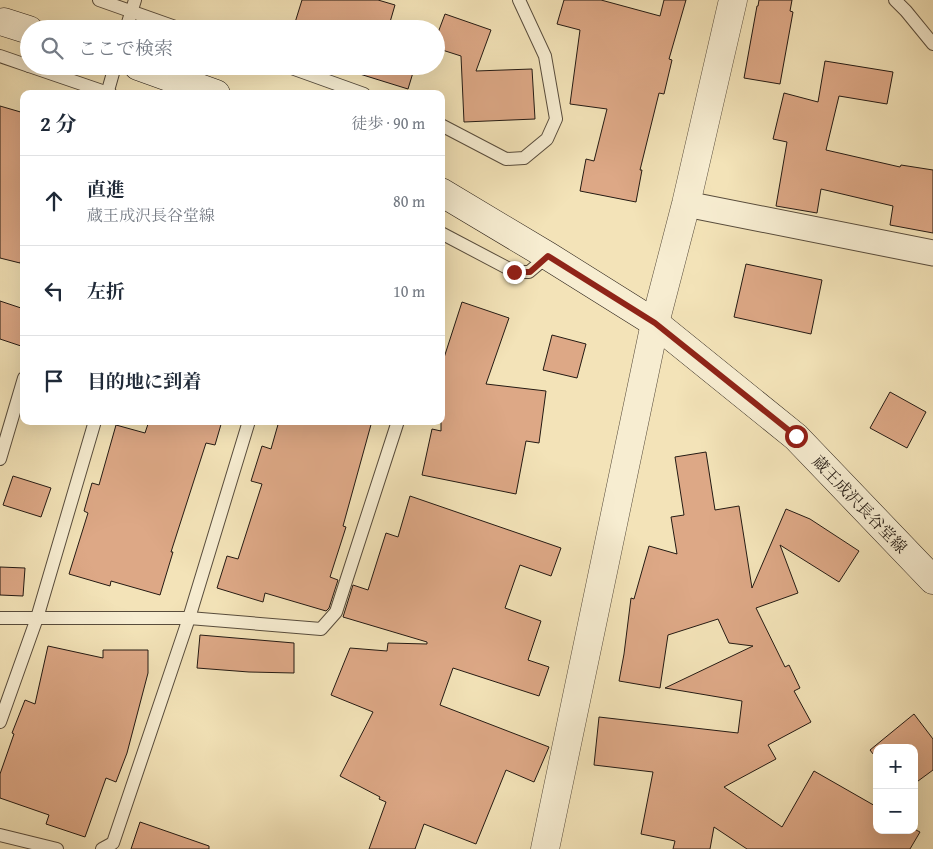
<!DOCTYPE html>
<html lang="ja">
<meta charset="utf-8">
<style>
:root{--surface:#fff;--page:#f6f6f7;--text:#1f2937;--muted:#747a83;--line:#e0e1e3}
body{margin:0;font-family:"Gentium Book Plus","Noto Serif JP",serif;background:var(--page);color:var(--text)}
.controls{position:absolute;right:15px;bottom:15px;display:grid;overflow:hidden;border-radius:10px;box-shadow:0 5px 20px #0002}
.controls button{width:45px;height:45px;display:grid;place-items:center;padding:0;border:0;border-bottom:1px solid var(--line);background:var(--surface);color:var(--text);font:25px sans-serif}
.stop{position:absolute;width:15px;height:15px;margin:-11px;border:4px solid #8f2418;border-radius:50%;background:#fff}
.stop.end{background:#8f2418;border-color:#fff;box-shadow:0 1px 5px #0008}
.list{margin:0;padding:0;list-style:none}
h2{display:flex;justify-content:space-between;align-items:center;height:65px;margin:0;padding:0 20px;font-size:21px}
h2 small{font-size:16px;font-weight:400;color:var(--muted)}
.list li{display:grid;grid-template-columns:32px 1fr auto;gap:15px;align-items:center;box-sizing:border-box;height:90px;padding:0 20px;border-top:1px solid var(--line)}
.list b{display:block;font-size:19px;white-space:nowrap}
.list p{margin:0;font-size:16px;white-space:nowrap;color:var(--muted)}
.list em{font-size:16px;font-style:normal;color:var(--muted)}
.icon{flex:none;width:28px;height:28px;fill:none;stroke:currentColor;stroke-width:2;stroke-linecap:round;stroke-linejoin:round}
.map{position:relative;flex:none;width:933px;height:849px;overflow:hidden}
.search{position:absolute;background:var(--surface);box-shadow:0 5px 20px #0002;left:20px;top:20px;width:425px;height:55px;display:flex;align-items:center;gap:12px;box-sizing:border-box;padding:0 18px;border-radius:28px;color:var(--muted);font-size:19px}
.panel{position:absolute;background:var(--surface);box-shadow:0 5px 20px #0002;left:20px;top:90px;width:425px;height:335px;border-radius:10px}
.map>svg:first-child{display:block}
.building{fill:#dda886;stroke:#241a13}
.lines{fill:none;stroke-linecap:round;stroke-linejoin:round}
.service-casing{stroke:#584c3c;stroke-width:14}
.minor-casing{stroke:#584c3c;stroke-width:27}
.tertiary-casing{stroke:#584c3c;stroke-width:29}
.secondary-casing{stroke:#241a13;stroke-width:29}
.service{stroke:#f7edd1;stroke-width:12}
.minor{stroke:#f7edd1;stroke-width:25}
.tertiary{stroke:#f7edd1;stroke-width:28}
.secondary{stroke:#f7edd1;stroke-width:28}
.route{stroke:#8f2418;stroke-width:6}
.labels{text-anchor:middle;stroke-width:5;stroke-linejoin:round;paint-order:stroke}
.street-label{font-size:16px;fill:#241a13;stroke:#f7edd1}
</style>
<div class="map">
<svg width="933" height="849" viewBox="0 0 933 849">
<rect width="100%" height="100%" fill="#f3e3b8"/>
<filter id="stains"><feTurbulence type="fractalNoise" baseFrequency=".004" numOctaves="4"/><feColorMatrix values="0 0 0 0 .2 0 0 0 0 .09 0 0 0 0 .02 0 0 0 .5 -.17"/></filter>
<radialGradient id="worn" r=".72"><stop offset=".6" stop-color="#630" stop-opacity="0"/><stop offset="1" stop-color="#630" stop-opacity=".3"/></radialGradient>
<g class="building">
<polygon points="302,0 378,0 395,5 388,29 293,29"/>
<polygon points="564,0 601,0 660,16 664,0 686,0 669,59 672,60 664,94 659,93 640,170 642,170 636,202 580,191 586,159 594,161 607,109 570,104 580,30 557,24"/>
<polygon points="759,0 792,0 790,11 793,12 780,84 744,78 757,6 758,6"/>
<polygon points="445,14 491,30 476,71 532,69 535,119 464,122 461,56 436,48 436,38"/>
<polygon points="825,61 893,72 887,104 839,96 826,150 900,167 901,165 933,170 933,233 890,225 893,206 821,189 817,213 776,206 787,142 773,139 784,93 818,102"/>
<polygon points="334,66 415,66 408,89"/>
<polygon points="0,106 24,113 24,249 20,263 0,258"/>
<polygon points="746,264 822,280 811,334 734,317"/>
<polygon points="0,301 24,309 24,347 0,339"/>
<polygon points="462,302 509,318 486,384 546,391 539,443 526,441 516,494 422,475 432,429 441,431 441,367"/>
<polygon points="552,335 586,344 577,378 543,370"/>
<polygon points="890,392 926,412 907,448 870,428"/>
<polygon points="149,421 222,421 215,445 206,443 171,552 173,552 160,595 111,581 110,586 69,574 88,513 84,511 92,483 99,485 116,425 145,433"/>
<polygon points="279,421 372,421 343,526 346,527 330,577 338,580 329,608 326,611 265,593 263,602 217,588 227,556 238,559 262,484 251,481 262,446 271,449"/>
<polygon points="706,452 715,510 739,506 752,588 786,509 810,519 859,551 839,582 780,545 798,593 756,608 785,667 789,665 800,688 794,691 811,722 768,745 776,759 724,787 782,827 814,771 877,807 877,830 914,830 914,829 920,832 910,849 747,849 714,827 710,849 673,849 675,841 641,834 653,772 594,765 599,717 738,733 742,701 665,688 753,646 729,643 718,619 668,635 660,688 619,681 624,654 631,598 634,599 649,546 677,554 671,517 684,515 675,457"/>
<polygon points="13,476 51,488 41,517 3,505"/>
<polygon points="410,496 561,548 551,576 520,565 505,608 541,621 528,660 549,667 539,696 453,668 440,705 549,747 534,782 506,770 476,844 424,824 415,849 369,849 386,802 379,799 380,797 340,776 373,712 331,695 350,648 387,651 388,643 427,644 427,642 343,617 353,585 368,590 386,533 398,537"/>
<polygon points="0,567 25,568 23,596 0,595"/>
<polygon points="200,635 294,643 294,673 249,672 197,668"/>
<polygon points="48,646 103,658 103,650 148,650 148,673 127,753 116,782 106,778 85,837 46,824 49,815 0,798 0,774 14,734 12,733 25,700 35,704"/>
<polygon points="914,714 933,739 933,770 914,784 914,748 877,748 877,759 870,750"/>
<polygon points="140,822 209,846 209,849 131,849"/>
</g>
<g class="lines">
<g class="service-casing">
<g id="service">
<polyline points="99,0 181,29"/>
<polyline points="895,0 906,11 933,44"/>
<polyline points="126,29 135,0"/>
<polyline points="0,56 29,66"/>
<polyline points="29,66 111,94"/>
<polyline points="286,66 364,94"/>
<polyline points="107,94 115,66"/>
<polyline points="441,125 506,159 524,158 547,139 556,119 545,56 519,0"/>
<polyline points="441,233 515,272 529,272 548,256"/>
<polyline points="0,459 24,378"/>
<polyline points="0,618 189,618 321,629 336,612 398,421"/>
<polyline points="0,722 37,618 95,421"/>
<polyline points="0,835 57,849"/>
<polyline points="102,849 113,843 189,618 249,421"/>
</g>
</g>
<g class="minor-casing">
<polyline id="minor" points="686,204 933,253"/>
</g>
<g class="tertiary-casing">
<polyline id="tertiary" points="545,849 655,323 686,204 733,0"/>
</g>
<g class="secondary-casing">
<g id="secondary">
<polyline points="4,22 29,30"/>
<polyline points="138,66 216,94"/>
<polyline points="441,192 548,256 655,323 796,437 933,580"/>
</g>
</g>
<use href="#service" class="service"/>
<use href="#minor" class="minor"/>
<use href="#tertiary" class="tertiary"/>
<use href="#secondary" class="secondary"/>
</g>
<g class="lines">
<polyline class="route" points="514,272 530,272 548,256 655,323 796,436"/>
</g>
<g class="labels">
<g class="street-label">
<text transform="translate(860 504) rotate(46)" y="6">蔵王成沢長谷堂線</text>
</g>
</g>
<rect width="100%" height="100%" filter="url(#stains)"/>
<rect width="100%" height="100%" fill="url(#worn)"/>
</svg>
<div class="controls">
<button>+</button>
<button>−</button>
</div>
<div class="stop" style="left:796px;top:436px"></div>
<div class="stop end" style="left:514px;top:272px"></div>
<div class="search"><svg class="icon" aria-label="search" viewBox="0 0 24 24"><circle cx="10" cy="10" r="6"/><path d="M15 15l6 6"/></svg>ここで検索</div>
<section class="panel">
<h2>2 分<small>徒歩 · 90 m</small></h2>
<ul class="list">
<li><svg class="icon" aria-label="ahead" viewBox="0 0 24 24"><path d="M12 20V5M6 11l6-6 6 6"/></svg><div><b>直進</b><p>蔵王成沢長谷堂線</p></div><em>80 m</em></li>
<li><svg class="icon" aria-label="left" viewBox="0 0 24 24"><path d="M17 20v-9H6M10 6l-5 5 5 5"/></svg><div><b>左折</b></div><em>10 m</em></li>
<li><svg class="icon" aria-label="arrive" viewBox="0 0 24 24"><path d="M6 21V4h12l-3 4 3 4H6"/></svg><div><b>目的地に到着</b></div></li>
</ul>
</section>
</div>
